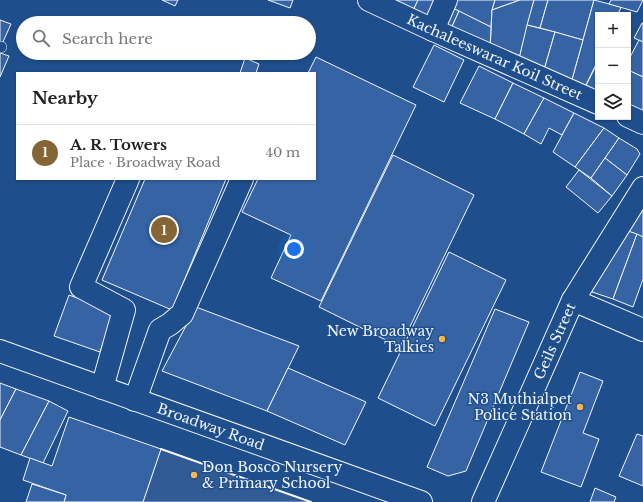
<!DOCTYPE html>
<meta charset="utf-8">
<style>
:root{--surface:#fff;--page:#f2f2f2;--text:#222;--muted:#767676;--line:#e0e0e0;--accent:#856535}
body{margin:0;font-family:"Libre Baskerville",serif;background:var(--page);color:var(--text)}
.controls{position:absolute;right:12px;top:12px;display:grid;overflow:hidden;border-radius:0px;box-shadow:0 1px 3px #0004}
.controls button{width:36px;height:36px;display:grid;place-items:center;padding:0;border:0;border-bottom:1px solid var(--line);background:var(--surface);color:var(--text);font:20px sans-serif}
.you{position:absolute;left:294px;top:249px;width:14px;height:14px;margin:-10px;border:3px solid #fff;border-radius:50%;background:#1a73e8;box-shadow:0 0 0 6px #1a73e833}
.badge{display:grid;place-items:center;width:26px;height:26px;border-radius:50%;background:var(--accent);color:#fff;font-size:13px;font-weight:700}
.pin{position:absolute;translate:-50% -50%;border:2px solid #fff;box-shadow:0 1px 4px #0006}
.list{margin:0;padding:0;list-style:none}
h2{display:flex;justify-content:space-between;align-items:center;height:52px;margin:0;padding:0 16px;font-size:17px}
h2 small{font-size:13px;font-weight:400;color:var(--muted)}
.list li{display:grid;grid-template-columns:26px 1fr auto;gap:12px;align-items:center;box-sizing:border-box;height:56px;padding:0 16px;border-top:1px solid var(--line)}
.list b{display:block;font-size:15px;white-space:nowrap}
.list p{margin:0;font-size:13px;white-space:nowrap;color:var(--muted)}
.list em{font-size:13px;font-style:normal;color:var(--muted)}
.icon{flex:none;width:22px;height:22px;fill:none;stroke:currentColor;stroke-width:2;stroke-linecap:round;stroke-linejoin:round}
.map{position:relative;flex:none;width:643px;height:502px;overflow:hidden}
.search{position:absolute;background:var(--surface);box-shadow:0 1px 3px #0004;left:16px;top:16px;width:300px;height:44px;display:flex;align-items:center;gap:10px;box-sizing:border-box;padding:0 14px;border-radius:22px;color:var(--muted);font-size:15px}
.panel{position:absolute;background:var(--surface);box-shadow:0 1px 3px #0004;left:16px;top:72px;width:300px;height:108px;border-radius:0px}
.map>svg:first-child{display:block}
.built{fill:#305b95;stroke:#a8bbd7}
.building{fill:#3563a3;stroke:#f2f6ff}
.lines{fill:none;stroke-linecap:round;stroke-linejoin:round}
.lane-casing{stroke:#f2f6ff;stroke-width:12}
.street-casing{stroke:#f2f6ff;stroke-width:24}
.secondary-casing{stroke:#f2f6ff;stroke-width:24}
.lane{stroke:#1f4e8c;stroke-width:11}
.street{stroke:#1f4e8c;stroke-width:22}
.secondary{stroke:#1f4e8c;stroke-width:22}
.wall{stroke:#f2f6ff;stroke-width:2}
.poi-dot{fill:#ffb74d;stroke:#1f4e8c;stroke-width:1.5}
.labels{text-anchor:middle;stroke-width:3;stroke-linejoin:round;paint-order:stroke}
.street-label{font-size:14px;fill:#f2f6ff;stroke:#1f4e8c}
.poi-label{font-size:14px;fill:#f2f6ff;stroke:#1f4e8c;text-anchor:end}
</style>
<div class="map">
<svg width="643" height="502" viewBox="0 0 643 502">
<rect width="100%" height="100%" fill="#1f4e8c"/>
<polygon class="built" points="161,449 311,502 143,502"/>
<g class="building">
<polygon points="162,0 178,0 175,6"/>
<polygon points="268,0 293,0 290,8"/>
<polygon points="393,0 418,0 411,15"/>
<polygon points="418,0 438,0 429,22 411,15"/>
<polygon points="453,0 495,0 492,10 491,27 450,7"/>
<polygon points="495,0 520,0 492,10"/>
<polygon points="520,0 534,0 518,63 490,50 492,10"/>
<polygon points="534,0 548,0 540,28 527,25"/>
<polygon points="548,0 594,0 583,40 540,28"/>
<polygon points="594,0 621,7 618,15 598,15 598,60 584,89 571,83"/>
<polygon points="611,0 643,0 637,12 609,4"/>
<polygon points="450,7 459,11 450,31 442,27"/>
<polygon points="459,11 491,27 490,50 450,31"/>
<polygon points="0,20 11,24 2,44 0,44"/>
<polygon points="642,23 643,23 643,42 634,38"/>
<polygon points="527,25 555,32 544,70 518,63"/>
<polygon points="555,32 583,40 571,83 544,70"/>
<polygon points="639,40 643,42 643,77 628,70 628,61"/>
<polygon points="434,45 464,60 444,102 413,87"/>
<polygon points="0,53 9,56 0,77"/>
<polygon points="316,57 416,105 321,301 271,278 291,235 242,212 258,179 315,179 315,73 308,73"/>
<polygon points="245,58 259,64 256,73 240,73"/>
<polygon points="479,66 513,83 495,119 460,103"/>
<polygon points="595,68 598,70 598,96 584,89"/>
<polygon points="628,70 643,77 643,118 628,110"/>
<polygon points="513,83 544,98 524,134 495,119"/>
<polygon points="544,98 574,113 562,135 549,128 541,144 524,134"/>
<polygon points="574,113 604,128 575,167 553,152"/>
<polygon points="604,128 619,138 591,178 575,167"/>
<polygon points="619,138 637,149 640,154 627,175 605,158"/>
<polygon points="393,155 474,195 400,347 319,307"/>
<polygon points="605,158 627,175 612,196 591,178"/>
<polygon points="579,170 612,196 598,213 566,187"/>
<polygon points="145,179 226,179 172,310 102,280"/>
<polygon points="643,209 643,237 627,231"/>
<polygon points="619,228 637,234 613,299 592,292 604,259"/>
<polygon points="637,234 643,237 643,279 633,307 613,299"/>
<polygon points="449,252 506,280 435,426 378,398"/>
<polygon points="69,295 114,311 100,352 54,336"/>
<polygon points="196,307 299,346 267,411 162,371"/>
<polygon points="495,309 529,322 466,471 448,476 427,467"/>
<polygon points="288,368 366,402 345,445 267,411"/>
<polygon points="580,372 603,381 583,433 599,439 581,487 541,472"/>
<polygon points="0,383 16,389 0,420"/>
<polygon points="16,389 49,401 21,455 0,447 0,420"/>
<polygon points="49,401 68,411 43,463 21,455"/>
<polygon points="69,417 161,449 143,502 64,502 66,495 23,480 30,458 52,466"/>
<polygon points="637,434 643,436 643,486 619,476"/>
<polygon points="32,484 66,495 64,502 26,502"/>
<polygon points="595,488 616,497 614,502 590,502"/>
</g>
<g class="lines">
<g class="lane-casing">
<polyline id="lane" points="0,47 1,47"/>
</g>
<g class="street-casing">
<g id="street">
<path id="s1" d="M369,0L433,30L598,103"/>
<polyline points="433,30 446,0"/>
<polyline points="628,116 643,123"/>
<polyline points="573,300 643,330"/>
<polyline points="102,388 124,310 81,287 128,179"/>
<polyline points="135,400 160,330 170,324 182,314 242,179"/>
<path id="s2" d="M483,502L573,300L643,188"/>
</g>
</g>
<g class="secondary-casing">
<g id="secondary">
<path id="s3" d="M0,351L421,502"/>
</g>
</g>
<use href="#lane" class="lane"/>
<use href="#street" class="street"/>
<use href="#secondary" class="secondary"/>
<polyline class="wall" points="161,449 311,502"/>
</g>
<g class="poi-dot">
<circle cx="442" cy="339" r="4"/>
<circle cx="580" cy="407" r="4"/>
<circle cx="194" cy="475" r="4"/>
</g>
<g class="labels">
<g class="street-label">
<text dy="5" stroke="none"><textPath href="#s1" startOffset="138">Kachaleeswarar Koil Street</textPath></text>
<text dy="5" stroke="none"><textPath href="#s2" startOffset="176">Geils Street</textPath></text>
<text dy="5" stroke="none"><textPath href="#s3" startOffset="224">Broadway Road</textPath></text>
</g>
<g class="poi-label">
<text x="434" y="336">New Broadway<tspan x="434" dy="16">Talkies</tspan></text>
<text x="572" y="404">N3 Muthialpet<tspan x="572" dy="16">Police Station</tspan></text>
<text x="202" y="472" text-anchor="start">Don Bosco Nursery<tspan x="202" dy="16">&amp; Primary School</tspan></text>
</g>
</g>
</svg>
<div class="controls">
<button>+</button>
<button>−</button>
<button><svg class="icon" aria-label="layers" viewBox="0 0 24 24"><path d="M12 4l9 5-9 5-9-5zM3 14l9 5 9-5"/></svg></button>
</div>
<div class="you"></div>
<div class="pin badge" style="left:164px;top:230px">1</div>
<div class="search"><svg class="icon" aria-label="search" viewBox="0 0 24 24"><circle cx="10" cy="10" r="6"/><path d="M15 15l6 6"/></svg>Search here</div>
<section class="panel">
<h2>Nearby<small></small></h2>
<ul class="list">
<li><span class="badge">1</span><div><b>A. R. Towers</b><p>Place · Broadway Road</p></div><em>40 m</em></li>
</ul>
</section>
</div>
